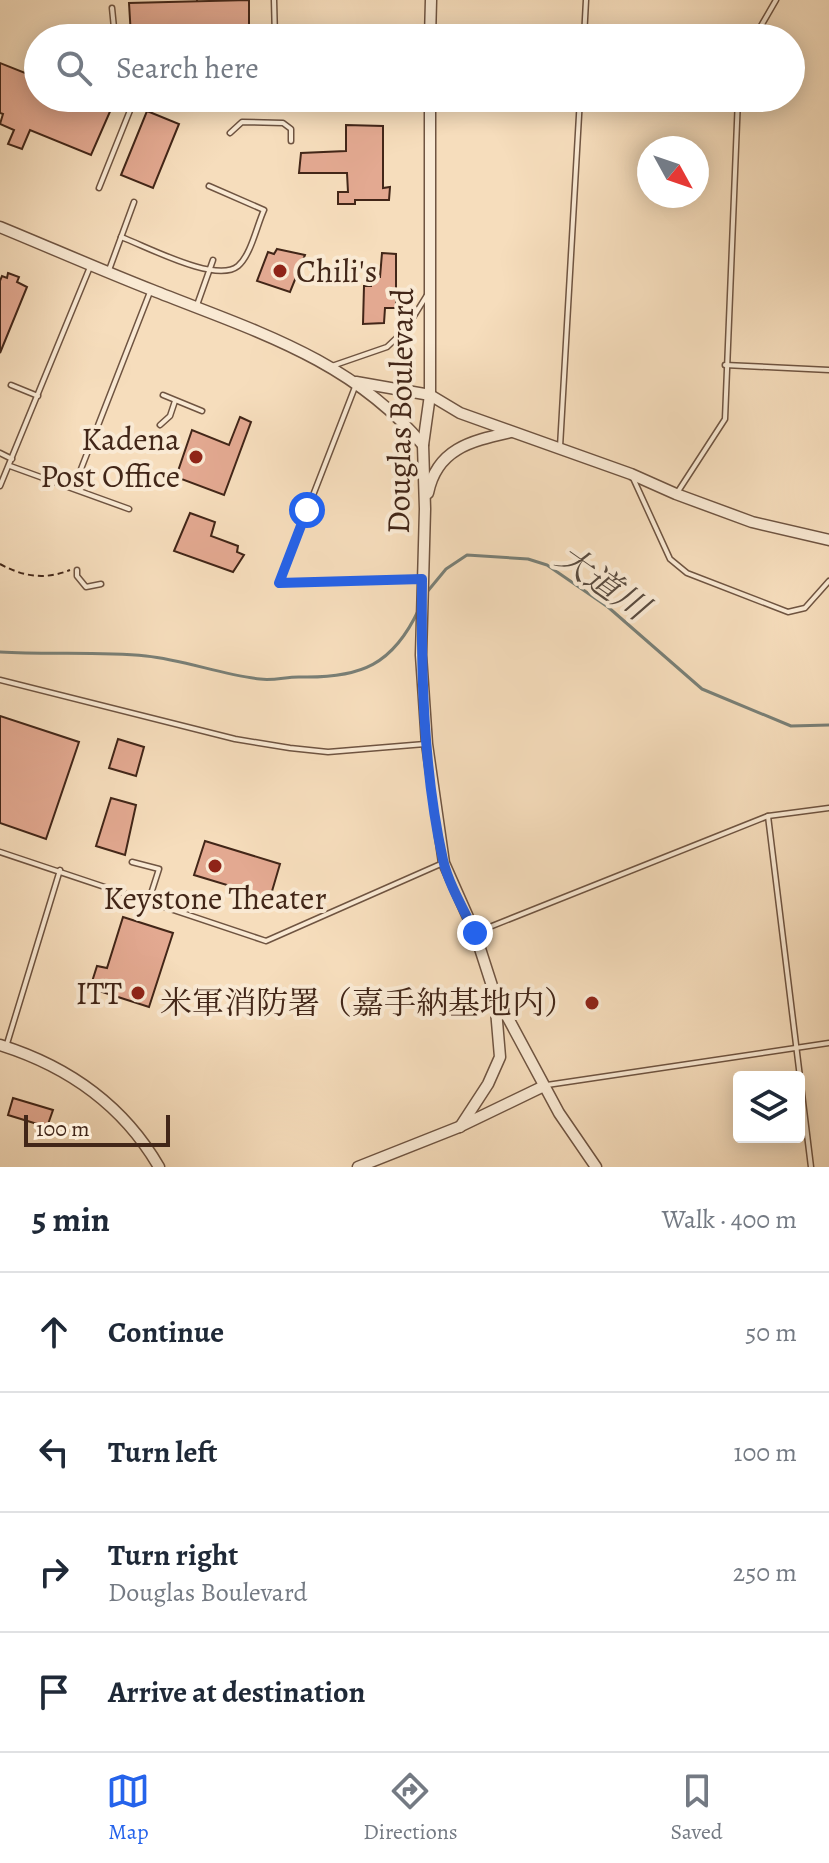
<!DOCTYPE html>
<meta charset="utf-8">
<style>
:root{--surface:#fff;--page:#f2f2f3;--text:#1f2937;--muted:#747a83;--line:#e0e1e3;--accent:#2563eb}
body{margin:0;font-family:Alegreya,"Noto Serif JP",serif;background:var(--page);color:var(--text)}
.controls{position:absolute;right:24px;bottom:24px;display:grid;overflow:hidden;border-radius:8px;box-shadow:0 4px 20px #0003}
.controls button{width:72px;height:72px;display:grid;place-items:center;padding:0;border:0;border-bottom:2px solid var(--line);background:var(--surface);color:var(--text);font:40px sans-serif}
.compass{position:absolute;left:637px;top:136px;width:72px;height:72px;border-radius:50%;background:var(--surface);box-shadow:0 4px 20px #0003;rotate:130deg}
.scale{position:absolute;left:24px;bottom:20px;width:146px;box-sizing:border-box;padding-left:8px;border:4px solid #422618;border-top:0;font-size:22px;line-height:28px;white-space:nowrap;color:#422618;-webkit-text-stroke:6px #f9e9d3;paint-order:stroke}
.stop{position:absolute;width:24px;height:24px;margin:-18px;border:6px solid #2563eb;border-radius:50%;background:#fff}
.stop.end{background:#2563eb;border-color:#fff;box-shadow:0 2px 8px #0008}
.list{margin:0;padding:0;list-style:none}
h2{display:flex;justify-content:space-between;align-items:center;height:104px;margin:0;padding:0 32px;font-size:34px}
h2 small{font-size:26px;font-weight:400;color:var(--muted)}
.list li{display:grid;grid-template-columns:52px 1fr auto;gap:24px;align-items:center;box-sizing:border-box;height:120px;padding:0 32px;border-top:2px solid var(--line)}
.list b{display:block;font-size:30px;white-space:nowrap}
.list p{margin:0;font-size:26px;white-space:nowrap;color:var(--muted)}
.list em{font-size:26px;font-style:normal;color:var(--muted)}
.icon{flex:none;width:44px;height:44px;fill:none;stroke:currentColor;stroke-width:2;stroke-linecap:round;stroke-linejoin:round}
.map{position:relative;flex:none;width:829px;height:1167px;overflow:hidden}
.search{position:absolute;background:var(--surface);box-shadow:0 4px 20px #0003;left:24px;right:24px;top:24px;height:88px;display:flex;align-items:center;gap:20px;box-sizing:border-box;padding:0 28px;border-radius:44px;color:var(--muted);font-size:30px}
.sheet{height:584px;background:var(--surface)}
nav{display:flex;justify-content:space-around;align-items:center;box-sizing:border-box;height:112px;border-top:2px solid var(--line);background:var(--surface);font-size:22px;color:var(--muted)}
nav a{display:grid;justify-items:center;gap:4px}
nav .on{color:var(--accent)}
.map>svg:first-child{display:block}
.lines{fill:none;stroke-linecap:round;stroke-linejoin:round}
.stream{stroke:#797f76;stroke-width:3}
.building{fill:#e3a991;stroke:#422618;stroke-width:2}
.service-casing{stroke:#6f5441;stroke-width:7}
.tertiary-casing{stroke:#6f5441;stroke-width:13}
.path{stroke:#422618;stroke-width:2;stroke-dasharray:6 4;stroke-linecap:butt}
.service{stroke:#f9e9d3;stroke-width:4}
.tertiary{stroke:#f9e9d3;stroke-width:10}
.route{stroke:#2563eb;stroke-width:10}
.poi-dot{fill:#8f2418;stroke:#f9e9d3;stroke-width:3}
.labels{text-anchor:middle;stroke-width:8;stroke-linejoin:round;paint-order:stroke}
.poi-label{font-size:32px;fill:#422618;stroke:#f9e9d3;text-anchor:end}
.street-label{font-size:32px;fill:#422618;stroke:#f9e9d3}
.water-label{font-size:34px;font-style:italic;fill:#594b3f;stroke:#f9e9d3}
</style>
<div class="map">
<svg width="829" height="1167" viewBox="0 0 829 1167">
<rect width="100%" height="100%" fill="#f6ddbc"/>
<filter id="stains"><feTurbulence type="fractalNoise" baseFrequency=".0025" numOctaves="4"/><feColorMatrix values="0 0 0 0 .2 0 0 0 0 .09 0 0 0 0 .02 0 0 0 .5 -.17"/></filter>
<radialGradient id="worn" r=".72"><stop offset=".6" stop-color="#630" stop-opacity="0"/><stop offset="1" stop-color="#630" stop-opacity=".3"/></radialGradient>
<g class="lines">
<g class="stream">
<polyline points="427,592 446,569 467,555 528,559 547,565 608,607 702,689 791,726 829,725"/>
<path d="M0,652C49,655 98,651 146,656C185,660 222,675 260,679C275,681 288,676 302,677C361,678 393,665 419,609"/>
</g>
</g>
<g class="building">
<polygon points="249,0 249,38 131,36 129,3"/>
<polygon points="38,56 38,98 91,98 112,107 91,155 30,130 22,149 8,144 14,130 0,124 3,114 0,113 0,63 30,75"/>
<polygon points="147,111 179,124 153,188 121,175"/>
<polygon points="346,125 383,126 383,188 390,187 389,200 355,200 355,204 338,204 338,192 348,192 347,173 299,173 301,153 346,151"/>
<polygon points="277,249 305,255 290,292 257,281 268,252 274,254"/>
<polygon points="382,253 396,254 396,308 385,308 384,323 363,324 364,286 371,286 371,277 380,277"/>
<polygon points="8,273 19,277 17,282 27,287 0,353 0,281 2,276 7,278"/>
<polygon points="240,417 251,422 224,495 176,477 192,430 229,445"/>
<polygon points="190,513 215,522 211,536 238,546 237,552 244,555 233,572 174,551"/>
<polygon points="0,716 79,742 46,839 0,823"/>
<polygon points="118,739 144,747 136,776 109,768"/>
<polygon points="111,798 136,805 125,855 96,846"/>
<polygon points="205,841 280,864 270,898 194,875"/>
<polygon points="123,917 173,933 149,1007 90,988 97,966 107,968"/>
<polygon points="13,1098 53,1110 47,1127 8,1115"/>
</g>
<g class="lines">
<g class="service-casing">
<g id="service">
<polyline points="274,0 275,38"/>
<polyline points="112,8 115,38"/>
<polyline points="584,38 586,0"/>
<polyline points="754,38 776,0"/>
<polyline points="276,98 282,104 303,105"/>
<polyline points="390,98 398,103 429,100"/>
<polyline points="230,133 242,122 283,123 291,129 291,141"/>
<polyline points="99,188 135,98"/>
<path d="M121,237C146,246 216,284 238,266C251,255 257,225 264,210L209,186"/>
<polyline points="109,270 134,202"/>
<polyline points="197,305 213,260"/>
<polyline points="725,365 829,370"/>
<polyline points="332,366 387,347 406,329 427,295"/>
<polyline points="11,385 38,396"/>
<polyline points="355,387 279,583 420,579"/>
<polyline points="163,395 202,411"/>
<polyline points="160,425 170,416 175,401"/>
<polyline points="560,447 580,98"/>
<polyline points="0,453 12,459"/>
<polyline points="10,466 129,509"/>
<polyline points="633,478 670,559 687,573 788,612 805,608 829,581"/>
<polyline points="0,486 90,267"/>
<polyline points="74,487 150,292"/>
<polyline points="677,493 725,419 738,98"/>
<polyline points="77,570 77,576 86,587 101,584"/>
<polyline points="0,680 235,739 290,748 328,752 425,744"/>
<polyline points="768,816 811,1167"/>
<polyline points="0,852 266,941 443,863"/>
<polyline points="132,862 159,869 149,900"/>
<polyline points="477,932 768,816 829,808"/>
<polyline points="6,1047 60,870"/>
<polyline points="547,1085 829,1043"/>
</g>
</g>
<g class="tertiary-casing">
<g id="tertiary">
<polyline points="430,38 431,0"/>
<polyline points="430,98 430,395 423,445 425,509 421,655 427,744 444,863 475,933 494,992 559,1113 596,1167"/>
<path d="M0,227C51,248 101,270 152,290C252,330 352,359 423,445"/>
<polyline points="356,382 430,395 460,413 631,474 676,494 752,522 829,540"/>
<path d="M428,493C437,448 472,441 511,432"/>
<path d="M0,1045C67,1066 123,1105 159,1167"/>
<polyline points="460,1127 488,1084 500,1057 495,998"/>
<polyline points="358,1167 459,1127 544,1086"/>
</g>
</g>
<g class="path">
<polyline points="197,0 197,2"/>
<path d="M0,564C24,577 45,580 70,570"/>
</g>
<use href="#service" class="service"/>
<use href="#tertiary" class="tertiary"/>
</g>
<g class="lines">
<path class="route" d="M307,510L279,583L422,579C421,672 423,769 443,860C449,885 464,910 475,933"/>
</g>
<g class="poi-dot">
<circle cx="280" cy="271" r="8"/>
<circle cx="196" cy="457" r="8"/>
<circle cx="215" cy="866" r="8"/>
<circle cx="138" cy="993" r="8"/>
<circle cx="592" cy="1003" r="8"/>
</g>
<g class="labels">
<g class="poi-label">
<text x="296" y="282" text-anchor="start">Chili's</text>
<text x="180" y="450">Kadena<tspan x="180" dy="37">Post Office</tspan></text>
<text x="215" y="909" text-anchor="middle">Keystone Theater</text>
<text x="122" y="1004">ITT</text>
<text x="576" y="1014">米軍消防署（嘉手納基地内）</text>
</g>
<g class="street-label">
<text transform="translate(400 411) rotate(-89)" y="11">Douglas Boulevard</text>
</g>
<g class="water-label">
<text transform="translate(603 582) rotate(35)" y="12">大道川</text>
</g>
</g>
<rect width="100%" height="100%" filter="url(#stains)"/>
<rect width="100%" height="100%" fill="url(#worn)"/>
</svg>
<div class="controls">
<button><svg class="icon" aria-label="layers" viewBox="0 0 24 24"><path d="M12 4l9 5-9 5-9-5zM3 14l9 5 9-5"/></svg></button>
</div>
<svg class="compass" viewBox="-18 -18 36 36"><path d="M0-13l5 13h-10z" fill="#e53935"/><path d="M0 13l5-13h-10z" fill="#747a83"/></svg>
<div class="scale">100 m</div>
<div class="stop" style="left:307px;top:510px"></div>
<div class="stop end" style="left:475px;top:933px"></div>
<div class="search"><svg class="icon" aria-label="search" viewBox="0 0 24 24"><circle cx="10" cy="10" r="6"/><path d="M15 15l6 6"/></svg>Search here</div>
</div>
<section class="sheet">
<h2>5 min<small>Walk · 400 m</small></h2>
<ul class="list">
<li><svg class="icon" aria-label="ahead" viewBox="0 0 24 24"><path d="M12 20V5M6 11l6-6 6 6"/></svg><div><b>Continue</b></div><em>50 m</em></li>
<li><svg class="icon" aria-label="left" viewBox="0 0 24 24"><path d="M17 20v-9H6M10 6l-5 5 5 5"/></svg><div><b>Turn left</b></div><em>100 m</em></li>
<li><svg class="icon" aria-label="right" viewBox="0 0 24 24"><path d="M7 20v-9h11M14 6l5 5-5 5"/></svg><div><b>Turn right</b><p>Douglas Boulevard</p></div><em>250 m</em></li>
<li><svg class="icon" aria-label="arrive" viewBox="0 0 24 24"><path d="M6 21V4h12l-3 4 3 4H6"/></svg><div><b>Arrive at destination</b></div></li>
</ul>
</section>
<nav>
<a class="on"><svg class="icon" aria-label="map" viewBox="0 0 24 24"><path d="M3 6l6-2 6 2 6-2v14l-6 2-6-2-6 2zM9 4v14M15 6v14"/></svg>Map</a>
<a><svg class="icon" aria-label="directions" viewBox="0 0 24 24"><path d="M12 3l9 9-9 9-9-9zM9 14v-3h6M13 9l2 2-2 2"/></svg>Directions</a>
<a><svg class="icon" aria-label="saved" viewBox="0 0 24 24"><path d="M7 4h10v16l-5-4-5 4z"/></svg>Saved</a>
</nav>
